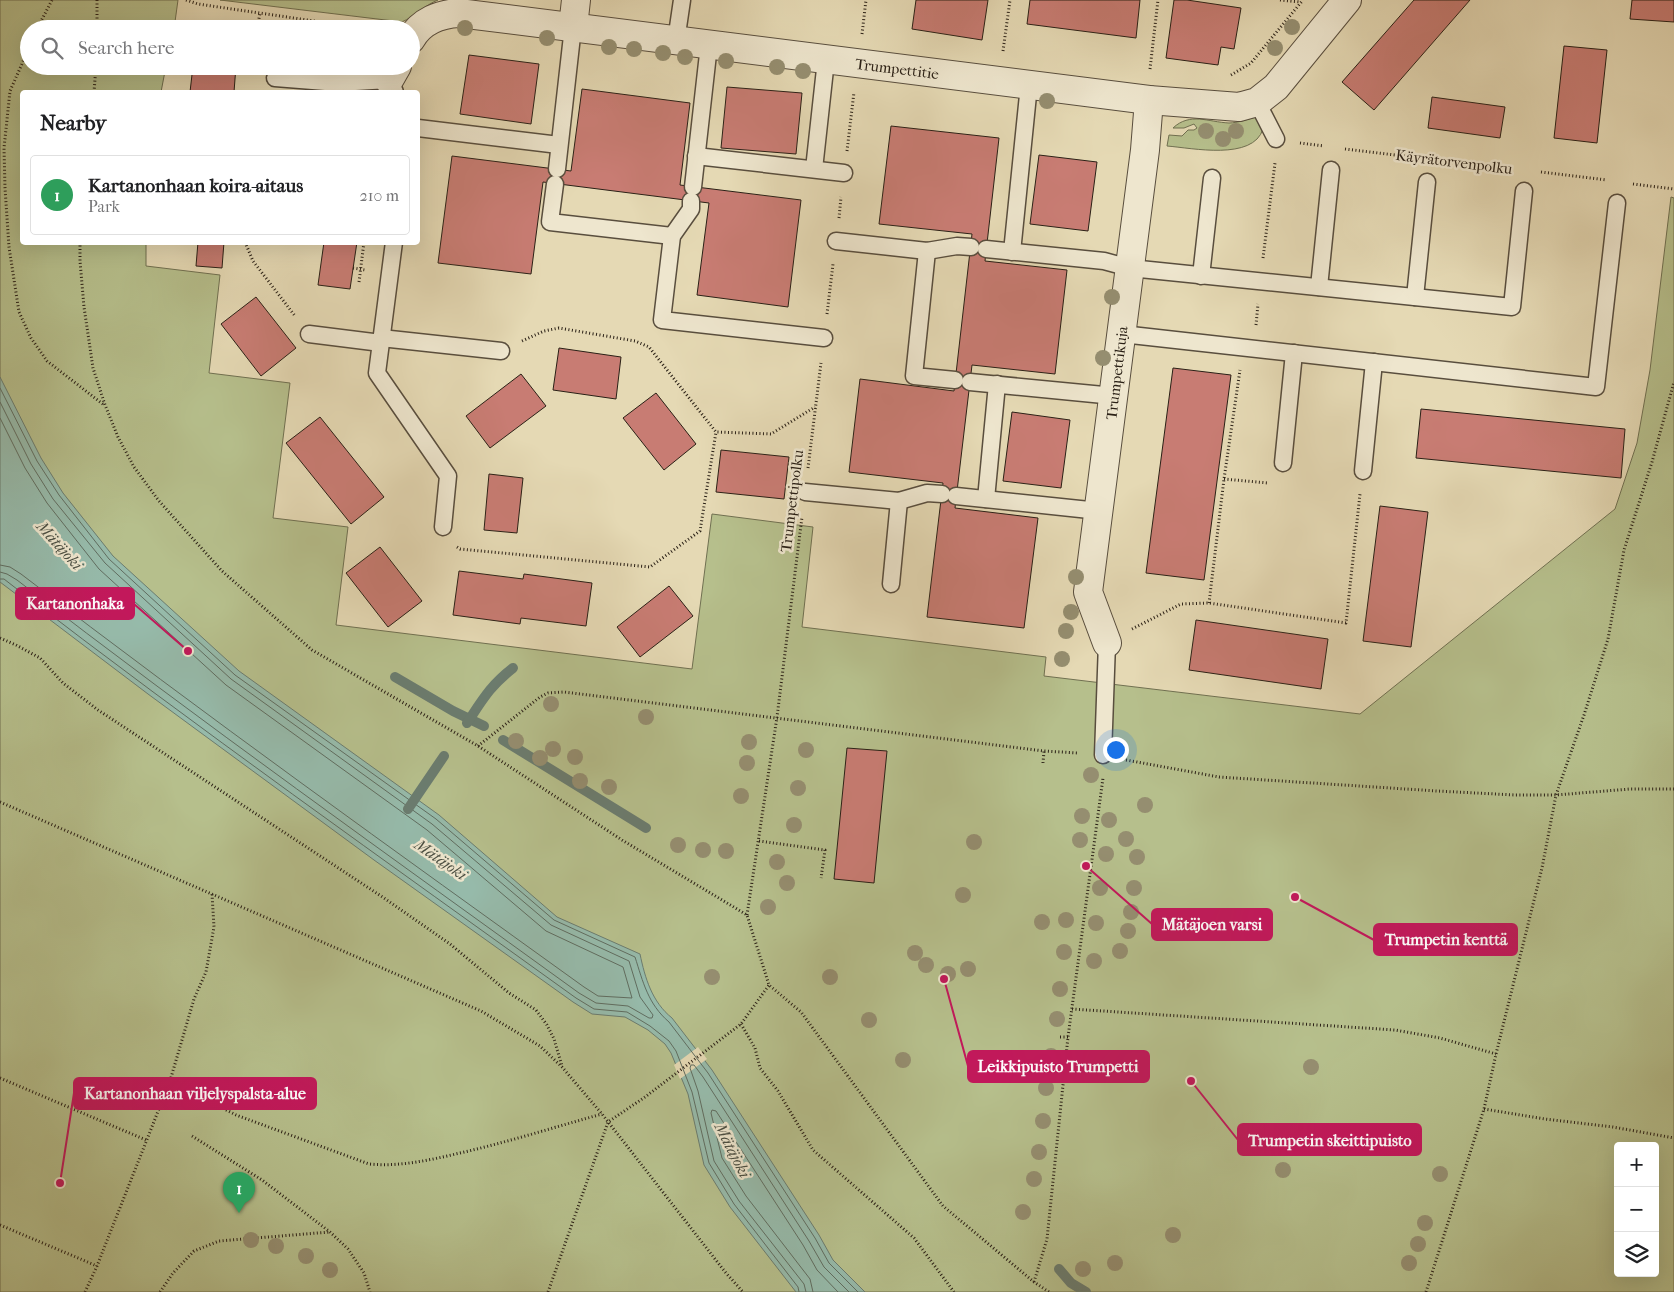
<!DOCTYPE html>
<meta charset="utf-8">
<style>
:root{--surface:#fff;--page:#f2f2f2;--text:#202124;--muted:#757577;--line:#e0e0e0;--accent:#db2777}
body{margin:0;font-family:"IM FELL French Canon",serif;background:var(--page);color:var(--text)}
.controls{position:absolute;right:15px;bottom:15px;display:grid;overflow:hidden;border-radius:5px;box-shadow:0 5px 20px #0002}
.controls button{width:45px;height:45px;display:grid;place-items:center;padding:0;border:0;border-bottom:1px solid var(--line);background:var(--surface);color:var(--text);font:25px sans-serif}
.you{position:absolute;left:1115px;top:749px;width:18px;height:18px;margin:-12px;border:4px solid #fff;border-radius:50%;background:#1a73e8;box-shadow:0 0 0 8px #1a73e833}
.badge{display:grid;place-items:center;width:32px;height:32px;border-radius:50%;background:var(--accent);color:#fff;font-size:16px;font-weight:700}
.pin{position:absolute;translate:-50% -41px;filter:drop-shadow(0 1px 2px #0008)}
.pin::after{content:'';position:absolute;top:26px;width:18px;height:15px;background:inherit;clip-path:polygon(0 0,100% 0,50% 100%)}
.list{margin:0;padding:0;list-style:none}
h2{display:flex;justify-content:space-between;align-items:center;height:65px;margin:0;padding:0 20px;font-size:21px}
h2 small{font-size:16px;font-weight:400;color:var(--muted)}
.list li{display:grid;grid-template-columns:32px 1fr auto;gap:15px;align-items:center;box-sizing:border-box;height:80px;margin:0 10px 10px;padding:0 10px;border:1px solid var(--line);border-radius:5px}
.list b{display:block;font-size:19px;white-space:nowrap}
.list p{margin:0;font-size:16px;white-space:nowrap;color:var(--muted)}
.list em{font-size:16px;font-style:normal;color:var(--muted)}
.icon{flex:none;width:28px;height:28px;fill:none;stroke:currentColor;stroke-width:2;stroke-linecap:round;stroke-linejoin:round}
.map{position:relative;flex:none;width:1674px;height:1292px;overflow:hidden}
.search{position:absolute;background:var(--surface);box-shadow:0 5px 20px #0002;left:20px;top:20px;width:400px;height:55px;display:flex;align-items:center;gap:12px;box-sizing:border-box;padding:0 18px;border-radius:28px;color:var(--muted);font-size:19px}
.panel{position:absolute;background:var(--surface);box-shadow:0 5px 20px #0002;left:20px;top:90px;width:400px;height:155px;border-radius:5px}
.map>svg:first-child{display:block}
.green{fill:#b6bf8c;stroke:#707051;fill-rule:evenodd}
.water{fill:#96baaa;stroke:#6b7c6f}
.pier{fill:#e5d9b4}
.lines{fill:none;stroke-linecap:round;stroke-linejoin:round}
.shore{stroke:#606d60;stroke-width:1}
.stream{stroke:#6b7c6f;stroke-width:10}
.building{fill:#c87c73;stroke:#2a2016}
.lane-casing{stroke:#594e3e;stroke-width:19}
.street-casing{stroke:#594e3e;stroke-width:30}
.path{stroke:#2a2016;stroke-width:3;stroke-dasharray:1 2.5;stroke-linecap:butt}
.lane{stroke:#eee6ce;stroke-width:16}
.street{stroke:#eee6ce;stroke-width:28}
.path-bridge{stroke:#2a2016;stroke-width:3;stroke-dasharray:1 2.5;stroke-linecap:butt}
.tree{fill:#958e70}
.labels{text-anchor:middle;stroke-width:5;stroke-linejoin:round;paint-order:stroke}
.street-label{font-size:15px;fill:#2a2016;stroke:#eee6ce}
.water-label{font-size:16px;font-style:italic;fill:#4a4e42;stroke:#eee6ce}
.leader{fill:none;stroke:#c2185b;stroke-width:2}
.callout-dot{fill:#c2185b;stroke:#eee6ce;stroke-width:2}
.callout{fill:#c2185b;stroke:#c2185b;stroke-width:2}
.callout-label{font-size:16px;text-anchor:middle;font-weight:bold;fill:#fff}
</style>
<div class="map">
<svg width="1674" height="1292" viewBox="0 0 1674 1292">
<rect width="100%" height="100%" fill="#e5d9b4"/>
<filter id="stains"><feTurbulence type="fractalNoise" baseFrequency=".004" numOctaves="4"/><feColorMatrix values="0 0 0 0 .2 0 0 0 0 .09 0 0 0 0 .02 0 0 0 .5 -.17"/></filter>
<radialGradient id="worn" r=".72"><stop offset=".6" stop-color="#630" stop-opacity="0"/><stop offset="1" stop-color="#630" stop-opacity=".3"/></radialGradient>
<g class="green">
<path d="M0,0H178L174,29H29V66H166L161,92H22V242L146,243V266L220,275L209,373L290,383L273,518L348,527L336,625L692,669L712,514L813,527L802,627L1046,657L1044,676L1360,714L1615,509L1637,443L1650,370L1671,197L1674,198V1292H0ZM1618,1146H1655V1273H1618Z"/>
<path d="M220,0H438C425,5 415,16 402,22Z"/>
<path d="M1256,117L1263,129C1253,161 1192,148 1167,146L1169,135L1182,136L1188,130H1194L1197,128L1194,124L1184,128H1173C1190,112 1208,122 1229,123C1238,123 1248,119 1256,117Z"/>
</g>
<path class="water" d="M0,377L41,458L63,493L113,556L239,671L439,815L557,917L640,954C645,978 652,1002 672,1018L712,1070L819,1235L833,1260L865,1292H796L730,1207L704,1165L688,1094L671,1053L665,1044L648,1030L625,1017L592,1014L573,1002L374,860L148,694L0,582Z"/>
<polygon class="pier" points="698,1047 707,1059 680,1079 674,1065"/>
<g class="lines">
<g class="shore">
<path d="M0,388L37,461L59,495L109,559L235,675L436,819L554,920L635,957C643,982 648,1004 669,1022L708,1073L815,1238L829,1263L858,1292"/>
<path d="M0,402L31,464L53,499L105,563L231,679L432,824L551,925L629,961L640,997L653,1015L652,1018H649L628,1006L596,1003L579,993C391,857 201,722 17,580L7,574L0,572"/>
<path d="M0,418L25,468L47,503L99,569L226,685L427,830L546,931L623,967L632,998L598,996L584,987C395,851 206,716 21,574L10,567L0,565"/>
<path d="M0,579H4L13,586C197,728 387,862 576,998L594,1009L627,1012L650,1026L669,1041L676,1051L692,1092L709,1163L734,1204L798,1287L799,1292"/>
<polyline points="806,1292 804,1284 739,1201 714,1161 698,1091 690,1068 691,1065 694,1065 703,1077 809,1241 824,1267 849,1292"/>
<polyline points="813,1292 810,1279 746,1196 722,1158 711,1113 712,1110 716,1111 803,1245 817,1270 838,1292"/>
</g>
<g class="stream">
<polyline points="395,677 453,711 484,726"/>
<path d="M467,723C483,699 490,686 513,668"/>
<polyline points="503,740 646,828"/>
<polyline points="408,809 444,756"/>
<polyline points="1059,1269 1071,1283 1086,1292"/>
</g>
</g>
<g class="building">
<polygon points="916,0 988,0 982,40 912,29"/>
<polygon points="1030,0 1140,0 1136,38 1027,24"/>
<polygon points="1174,0 1187,0 1241,8 1234,49 1221,47 1218,65 1166,58"/>
<polygon points="1414,0 1470,0 1374,110 1342,82"/>
<polygon points="1632,0 1674,0 1674,22 1630,19"/>
<polygon points="1564,46 1607,50 1597,143 1554,138"/>
<polygon points="469,55 539,64 531,124 460,114"/>
<polygon points="193,66 236,66 234,92 190,92"/>
<polygon points="727,87 802,93 796,154 721,148"/>
<polygon points="582,89 690,103 680,185 801,200 788,307 697,295 709,203 543,182 531,274 438,263 452,156 571,171"/>
<polygon points="1432,97 1505,107 1500,138 1428,128"/>
<polygon points="891,126 999,138 985,261 1067,270 1055,374 972,365 955,508 1038,518 1024,628 927,617 943,483 849,472 860,379 954,391 972,234 879,224"/>
<polygon points="1039,155 1097,162 1088,231 1030,224"/>
<polygon points="198,242 224,242 222,268 196,266"/>
<polygon points="324,242 357,242 350,289 318,285"/>
<polygon points="256,297 296,348 261,376 221,324"/>
<polygon points="559,348 621,357 616,399 553,390"/>
<polygon points="1173,368 1231,375 1204,580 1146,573"/>
<polygon points="521,374 546,406 490,448 466,416"/>
<polygon points="656,393 696,444 664,470 623,418"/>
<polygon points="1421,409 1625,429 1621,478 1416,458"/>
<polygon points="1012,412 1070,420 1061,488 1003,481"/>
<polygon points="320,417 384,497 351,524 286,443"/>
<polygon points="721,450 789,457 784,499 716,492"/>
<polygon points="489,474 523,478 517,533 484,530"/>
<polygon points="1380,506 1428,512 1411,647 1363,641"/>
<polygon points="380,547 422,601 388,627 346,573"/>
<polygon points="459,571 523,579 524,574 592,583 586,626 521,618 520,624 453,615"/>
<polygon points="669,586 693,616 640,657 617,627"/>
<polygon points="1196,620 1328,639 1321,689 1189,670"/>
<polygon points="847,748 887,751 874,883 834,879"/>
</g>
<g class="lines">
<g class="lane-casing">
<g id="lane">
<polyline points="676,41 682,0"/>
<polyline points="275,78 338,83 389,80 395,92"/>
<polyline points="1257,102 1276,139"/>
<polyline points="418,128 559,145"/>
<polyline points="696,156 844,173"/>
<polyline points="557,169 573,27"/>
<polyline points="814,169 826,60"/>
<polyline points="555,184 550,222 672,236"/>
<polyline points="693,187 709,45"/>
<polyline points="691,201 691,209 672,236 662,320 824,338"/>
<polyline points="836,241 927,251 957,246 971,247"/>
<polyline points="394,242 377,373 448,476 443,527"/>
<polyline points="986,249 1104,261 1130,268 1512,307 1524,191"/>
<polyline points="927,251 914,376 955,380"/>
<polyline points="1012,252 1029,85"/>
<polyline points="1201,276 1212,178"/>
<polyline points="1319,287 1331,170"/>
<polyline points="1415,297 1427,182"/>
<polyline points="309,334 381,343"/>
<polyline points="1122,334 1596,387 1617,203"/>
<polyline points="381,338 501,351"/>
<polyline points="970,382 1114,396"/>
<polyline points="1283,463 1294,353"/>
<polyline points="1363,471 1374,362"/>
<polyline points="805,492 899,501 927,493 942,494"/>
<polyline points="956,496 1099,511"/>
<polyline points="986,499 997,384"/>
<polyline points="891,584 899,501"/>
<polyline points="1103,755 1107,643"/>
</g>
</g>
<g class="street-casing">
<g id="street">
<polyline points="573,27 576,0"/>
<path d="M411,39C421,21 440,14 459,13L1149,100L1239,107L1257,102L1276,87L1347,0"/>
<polyline points="389,80 397,66"/>
<polyline points="1107,643 1088,592 1145,150 1149,100"/>
</g>
</g>
<g class="path">
<polyline points="97,0 97,29"/>
<polyline points="186,0 198,4 369,29"/>
<polyline points="1280,0 1300,2"/>
<polyline points="37,29 52,0"/>
<polyline points="257,29 260,13"/>
<polyline points="862,34 866,0"/>
<polyline points="29,48 10,91 4,148 5,188 9,247 19,312 31,338 47,361 104,405"/>
<polyline points="1003,51 1010,0"/>
<polyline points="1150,69 1158,0"/>
<polyline points="1231,75 1251,63 1303,0"/>
<polyline points="94,92 96,66"/>
<polyline points="1300,143 1324,146"/>
<polyline points="1345,149 1420,158"/>
<polyline points="847,151 854,92"/>
<polyline points="1439,161 1512,169"/>
<polyline points="1541,172 1607,180"/>
<polyline points="1633,184 1674,189"/>
<polyline points="839,218 841,197"/>
<polyline points="80,242 80,261 84,307 93,368 105,405 118,437 134,467 159,501 222,571 312,650 478,746 622,840 747,915 769,985 801,1012 943,1206 1034,1282 1049,1292"/>
<polyline points="245,242 253,261 295,316"/>
<polyline points="1263,258 1275,163"/>
<polyline points="353,268 365,270"/>
<polyline points="827,314 833,264"/>
<polyline points="1256,325 1258,304"/>
<polyline points="522,341 544,331 559,328 635,341 649,347 716,432 771,434 815,407"/>
<polyline points="808,468 821,363"/>
<polyline points="1224,479 1268,483"/>
<polyline points="457,547 460,549 650,567 700,531 716,432"/>
<polyline points="1209,603 1224,479 1240,370"/>
<polyline points="1132,629 1181,604 1209,603 1346,623 1360,494"/>
<polyline points="0,638 16,645 40,658 63,683 98,710 384,898 450,944 509,993 536,1010 547,1025 554,1039 562,1066"/>
<polyline points="478,746 540,697 548,693 564,692 1044,751 1078,753"/>
<polyline points="1126,760 1219,777 1437,791 1515,795 1556,795 1630,789 1674,789"/>
<polyline points="1043,763 1044,751"/>
<polyline points="0,802 481,1011 540,1046 562,1067 602,1114 726,1273 743,1292"/>
<polyline points="759,841 825,850 821,878"/>
<polyline points="747,915 777,717 802,517"/>
<polyline points="1072,1009 1395,1030 1440,1038 1496,1054"/>
<polyline points="741,1024 755,1048 760,1068 778,1091 813,1150 914,1238 954,1292"/>
<polyline points="1060,1037 1068,1037"/>
<polyline points="0,1078 146,1140"/>
<path d="M170,1081L236,1115L369,1164C400,1167 430,1160 460,1153C508,1142 555,1127 602,1114"/>
<polyline points="1484,1109 1545,1119 1613,1127 1674,1138"/>
<polyline points="192,1136 262,1180 330,1232 348,1249 364,1273 370,1292"/>
<polyline points="0,1225 97,1266"/>
<polyline points="1034,1282 1047,1239 1068,1037 1103,778"/>
<polyline points="85,1292 97,1266 170,1081 194,999 206,972 214,927 212,894"/>
<polyline points="160,1292 173,1273 194,1251 219,1241 330,1232"/>
<polyline points="548,1292 608,1122 645,1097 741,1024 769,985"/>
<polyline points="1426,1292 1484,1109 1496,1054 1542,868 1556,795 1584,715 1608,639 1624,550 1652,462 1674,382"/>
</g>
<use href="#lane" class="lane"/>
<use href="#street" class="street"/>
<polyline class="path-bridge" points="359,282 364,242"/>
</g>
<g class="tree">
<circle cx="1292" cy="27" r="8"/>
<circle cx="465" cy="28" r="8"/>
<circle cx="547" cy="38" r="8"/>
<circle cx="609" cy="47" r="8"/>
<circle cx="1275" cy="48" r="8"/>
<circle cx="634" cy="49" r="8"/>
<circle cx="663" cy="53" r="8"/>
<circle cx="685" cy="57" r="8"/>
<circle cx="726" cy="61" r="8"/>
<circle cx="777" cy="67" r="8"/>
<circle cx="803" cy="71" r="8"/>
<circle cx="1047" cy="101" r="8"/>
<circle cx="1206" cy="131" r="8"/>
<circle cx="1236" cy="131" r="8"/>
<circle cx="1223" cy="139" r="8"/>
<circle cx="1112" cy="297" r="8"/>
<circle cx="1103" cy="358" r="8"/>
<circle cx="1076" cy="577" r="8"/>
<circle cx="1071" cy="612" r="8"/>
<circle cx="1066" cy="631" r="8"/>
<circle cx="1062" cy="659" r="8"/>
<circle cx="551" cy="704" r="8"/>
<circle cx="646" cy="717" r="8"/>
<circle cx="516" cy="741" r="8"/>
<circle cx="749" cy="742" r="8"/>
<circle cx="553" cy="749" r="8"/>
<circle cx="806" cy="750" r="8"/>
<circle cx="575" cy="757" r="8"/>
<circle cx="540" cy="758" r="8"/>
<circle cx="747" cy="763" r="8"/>
<circle cx="1091" cy="775" r="8"/>
<circle cx="580" cy="781" r="8"/>
<circle cx="609" cy="787" r="8"/>
<circle cx="798" cy="788" r="8"/>
<circle cx="741" cy="796" r="8"/>
<circle cx="1145" cy="805" r="8"/>
<circle cx="1082" cy="816" r="8"/>
<circle cx="1109" cy="820" r="8"/>
<circle cx="794" cy="825" r="8"/>
<circle cx="1126" cy="839" r="8"/>
<circle cx="1080" cy="840" r="8"/>
<circle cx="974" cy="842" r="8"/>
<circle cx="678" cy="845" r="8"/>
<circle cx="703" cy="850" r="8"/>
<circle cx="726" cy="851" r="8"/>
<circle cx="1106" cy="854" r="8"/>
<circle cx="1137" cy="857" r="8"/>
<circle cx="777" cy="862" r="8"/>
<circle cx="787" cy="883" r="8"/>
<circle cx="1100" cy="888" r="8"/>
<circle cx="1134" cy="888" r="8"/>
<circle cx="963" cy="895" r="8"/>
<circle cx="768" cy="907" r="8"/>
<circle cx="1131" cy="912" r="8"/>
<circle cx="1066" cy="920" r="8"/>
<circle cx="1042" cy="922" r="8"/>
<circle cx="1096" cy="923" r="8"/>
<circle cx="1128" cy="931" r="8"/>
<circle cx="1120" cy="951" r="8"/>
<circle cx="1064" cy="952" r="8"/>
<circle cx="915" cy="953" r="8"/>
<circle cx="1094" cy="961" r="8"/>
<circle cx="926" cy="965" r="8"/>
<circle cx="968" cy="969" r="8"/>
<circle cx="948" cy="974" r="8"/>
<circle cx="712" cy="977" r="8"/>
<circle cx="830" cy="977" r="8"/>
<circle cx="1060" cy="989" r="8"/>
<circle cx="1057" cy="1019" r="8"/>
<circle cx="869" cy="1020" r="8"/>
<circle cx="1051" cy="1056" r="8"/>
<circle cx="903" cy="1060" r="8"/>
<circle cx="1311" cy="1067" r="8"/>
<circle cx="1046" cy="1088" r="8"/>
<circle cx="1043" cy="1121" r="8"/>
<circle cx="1039" cy="1152" r="8"/>
<circle cx="1283" cy="1170" r="8"/>
<circle cx="1440" cy="1174" r="8"/>
<circle cx="1034" cy="1179" r="8"/>
<circle cx="1023" cy="1212" r="8"/>
<circle cx="1425" cy="1223" r="8"/>
<circle cx="1173" cy="1235" r="8"/>
<circle cx="251" cy="1240" r="8"/>
<circle cx="1418" cy="1244" r="8"/>
<circle cx="276" cy="1246" r="8"/>
<circle cx="306" cy="1256" r="8"/>
<circle cx="1115" cy="1263" r="8"/>
<circle cx="1409" cy="1263" r="8"/>
<circle cx="1083" cy="1269" r="8"/>
<circle cx="330" cy="1270" r="8"/>
</g>
<g class="labels">
<g class="street-label">
<text transform="translate(897 69) rotate(7)" y="5">Trumpettitie</text>
<text transform="translate(1454 162) rotate(7)" y="5">Käyrätorvenpolku</text>
<text transform="translate(1117 373) rotate(-83)" y="5">Trumpettikuja</text>
<text transform="translate(792 501) rotate(-83)" y="5">Trumpettipolku</text>
</g>
<g class="water-label">
<text transform="translate(60 545) rotate(48)" y="6">Mätäjoki</text>
<text transform="translate(441 859) rotate(35)" y="6">Mätäjoki</text>
<text transform="translate(733 1150) rotate(63)" y="6">Mätäjoki</text>
</g>
</g>
<path class="leader" d="M188 651L134 604M1086 866L1152 924M1295 897L1374 940M944 979L968 1066M60 1183L74 1093M1191 1081L1238 1140"/>
<g class="callout-dot">
<circle cx="188" cy="651" r="5"/>
<circle cx="1086" cy="866" r="5"/>
<circle cx="1295" cy="897" r="5"/>
<circle cx="944" cy="979" r="5"/>
<circle cx="60" cy="1183" r="5"/>
<circle cx="1191" cy="1081" r="5"/>
</g>
<g class="callout">
<rect x="16" y="588" width="118" height="31" rx="5"/>
<rect x="1152" y="909" width="120" height="31" rx="5"/>
<rect x="1374" y="924" width="143" height="31" rx="5"/>
<rect x="968" y="1051" width="181" height="31" rx="5"/>
<rect x="74" y="1078" width="242" height="31" rx="5"/>
<rect x="1238" y="1124" width="183" height="31" rx="5"/>
</g>
<g class="callout-label">
<text x="75" y="609">Kartanonhaka</text>
<text x="1212" y="930">Mätäjoen varsi</text>
<text x="1446" y="945">Trumpetin kenttä</text>
<text x="1058" y="1072">Leikkipuisto Trumpetti</text>
<text x="195" y="1099">Kartanonhaan viljelyspalsta-alue</text>
<text x="1330" y="1146">Trumpetin skeittipuisto</text>
</g>
<rect width="100%" height="100%" filter="url(#stains)"/>
<rect width="100%" height="100%" fill="url(#worn)"/>
</svg>
<div class="controls">
<button>+</button>
<button>−</button>
<button><svg class="icon" aria-label="layers" viewBox="0 0 24 24"><path d="M12 4l9 5-9 5-9-5zM3 14l9 5 9-5"/></svg></button>
</div>
<div class="you"></div>
<div class="pin badge" style="left:239px;top:1213px;background:#2e9e5b">1</div>
<div class="search"><svg class="icon" aria-label="search" viewBox="0 0 24 24"><circle cx="10" cy="10" r="6"/><path d="M15 15l6 6"/></svg>Search here</div>
<section class="panel">
<h2>Nearby<small></small></h2>
<ul class="list">
<li><span class="badge" style="background:#2e9e5b">1</span><div><b>Kartanonhaan koira-aitaus</b><p>Park</p></div><em>210 m</em></li>
</ul>
</section>
</div>
